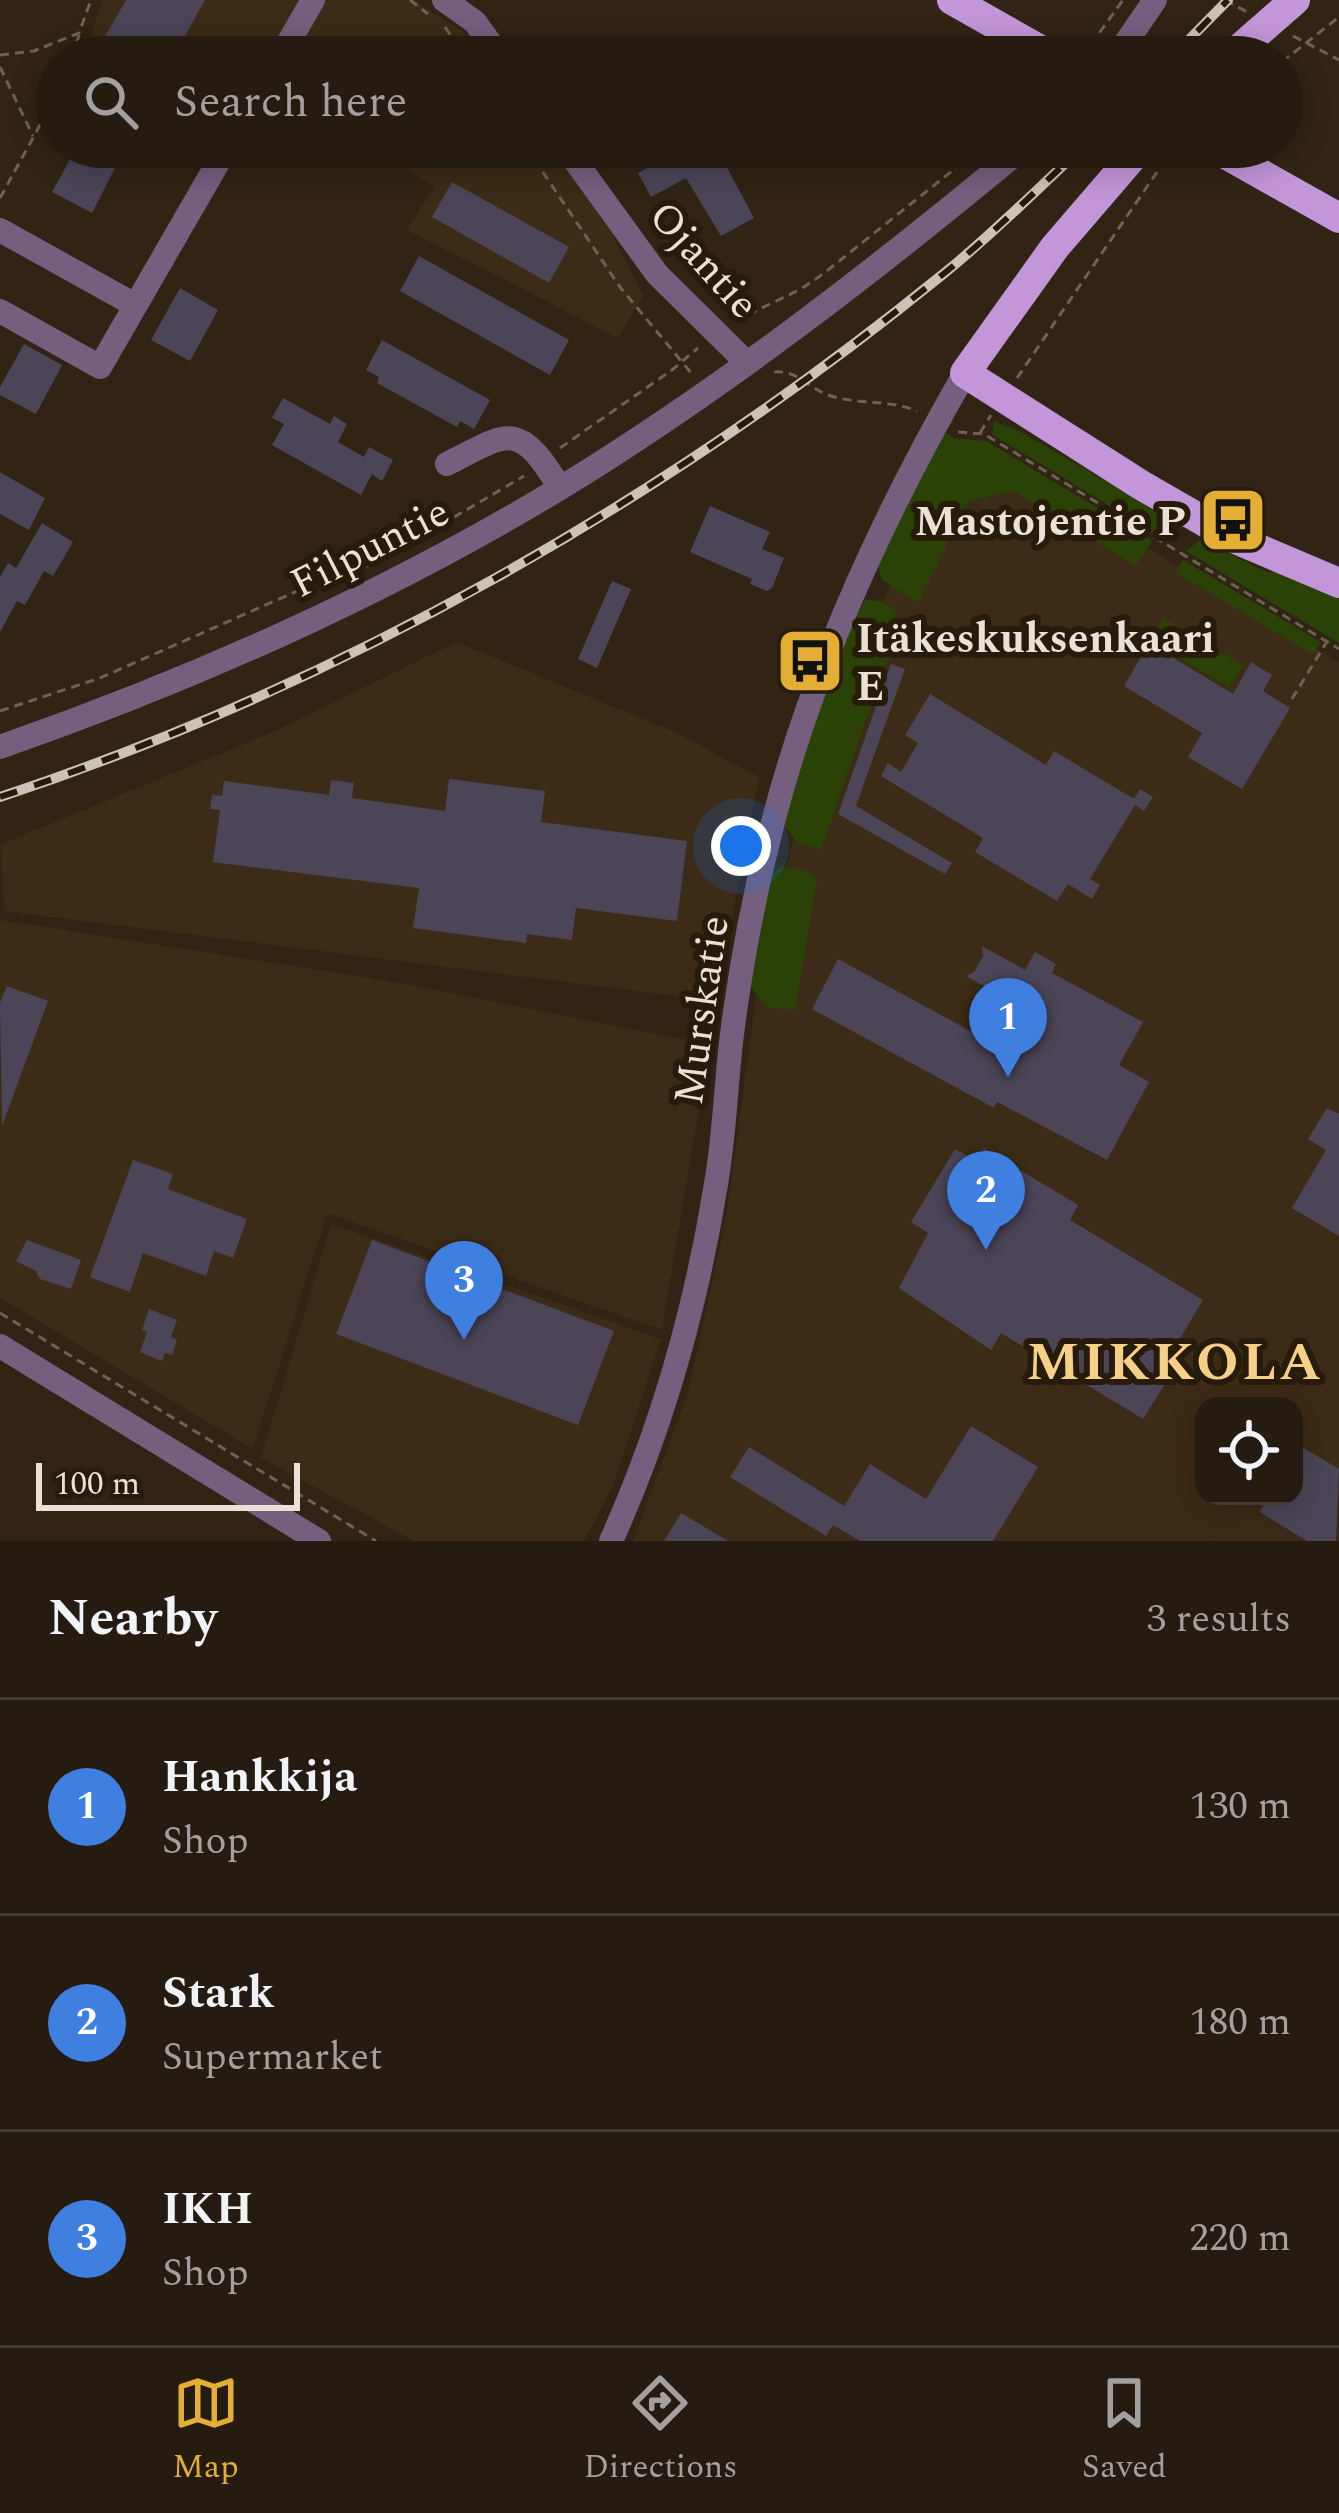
<!DOCTYPE html>
<meta charset="utf-8">
<style>
:root{--surface:#251b10;--page:#31281e;--text:#f1f3f6;--muted:#a3a19f;--line:#423930;--accent:#e4ae35}
body{margin:0;font-family:Spectral,serif;background:var(--page);color:var(--text)}
.controls{position:absolute;right:36px;bottom:36px;display:grid;overflow:hidden;border-radius:24px;box-shadow:0 6px 30px #0003}
.controls button{width:108px;height:108px;display:grid;place-items:center;padding:0;border:0;border-bottom:3px solid var(--line);background:var(--surface);color:var(--text);font:60px sans-serif}
.scale{position:absolute;left:36px;bottom:30px;width:264px;box-sizing:border-box;padding-left:12px;border:6px solid #eae2d8;border-top:0;font-size:33px;line-height:42px;white-space:nowrap;color:#eae2d8;-webkit-text-stroke:9px #271b0c;paint-order:stroke}
.you{position:absolute;left:741px;top:846px;width:42px;height:42px;margin:-30px;border:9px solid #fff;border-radius:50%;background:#1a73e8;box-shadow:0 0 0 18px #1a73e833}
.badge{display:grid;place-items:center;width:78px;height:78px;border-radius:50%;background:var(--accent);color:#fff;font-size:39px;font-weight:700}
.pin{position:absolute;translate:-50% -99px;filter:drop-shadow(0 3px 6px #0008)}
.pin::after{content:'';position:absolute;top:63px;width:42px;height:36px;background:inherit;clip-path:polygon(0 0,100% 0,50% 100%)}
.list{margin:0;padding:0;list-style:none}
h2{display:flex;justify-content:space-between;align-items:center;height:156px;margin:0;padding:0 48px;font-size:51px}
h2 small{font-size:39px;font-weight:400;color:var(--muted)}
.list li{display:grid;grid-template-columns:78px 1fr auto;gap:36px;align-items:center;box-sizing:border-box;height:216px;padding:0 48px;border-top:3px solid var(--line)}
.list b{display:block;font-size:45px;white-space:nowrap}
.list p{margin:0;font-size:39px;white-space:nowrap;color:var(--muted)}
.list em{font-size:39px;font-style:normal;color:var(--muted)}
.icon{flex:none;width:66px;height:66px;fill:none;stroke:currentColor;stroke-width:2;stroke-linecap:round;stroke-linejoin:round}
.map{position:relative;flex:none;width:1339px;height:1541px;overflow:hidden}
.search{position:absolute;background:var(--surface);box-shadow:0 6px 30px #0003;left:36px;right:36px;top:36px;height:132px;display:flex;align-items:center;gap:30px;box-sizing:border-box;padding:0 42px;border-radius:66px;color:var(--muted);font-size:45px}
.sheet{height:804px;background:var(--surface)}
nav{display:flex;justify-content:space-around;align-items:center;box-sizing:border-box;height:168px;border-top:3px solid var(--line);background:var(--surface);font-size:33px;color:var(--muted)}
nav a{display:grid;justify-items:center;gap:6px}
nav .on{color:var(--accent)}
.map>svg:first-child{display:block}
.built{fill:#3c2b16;fill-rule:evenodd}
.green{fill:#2a4205}
.building{fill:#4b4557}
.lines{fill:none;stroke-linecap:round;stroke-linejoin:round}
.path{stroke:#6d6255;stroke-width:3;stroke-dasharray:9 6;stroke-linecap:butt}
.minor{stroke:#755f7f;stroke-width:24}
.major{stroke:#c396d9;stroke-width:30}
.rail-casing{stroke:#ccc3b8;stroke-width:10}
.rail{stroke:#271b0c;stroke-width:6;stroke-dasharray:18;stroke-linecap:butt}
.labels{text-anchor:middle;stroke-width:12;stroke-linejoin:round;paint-order:stroke}
.street-label{font-size:42px;fill:#eae2d8;stroke:#271b0c}
.poi-label{font-size:42px;font-weight:bold;fill:#eae2d8;stroke:#271b0c;text-anchor:end}
.district-label{font-size:54px;font-weight:bold;letter-spacing:3px;fill:#f6d088;stroke:#271b0c}
</style>
<div class="map">
<svg width="1339" height="1541" viewBox="0 0 1339 1541">
<rect width="100%" height="100%" fill="#312415"/>
<g class="built">
<polygon points="102,0 413,0 467,34 483,57 111,57 88,43"/>
<polygon points="366,147 549,147 609,228 643,296 618,338 407,230 435,186"/>
<path d="M1003,462L1339,662V1541H633L687,1396L726,1219L758,983L824,716L945,478ZM1204,1406H1294V1496H1204Z"/>
<polygon points="457,642 677,733 759,777 716,1001 4,911 1,844 268,734"/>
<polygon points="0,920 395,982 710,1045 662,1330 327,1213 253,1449 0,1298"/>
<polygon points="331,1224 661,1339 612,1488 584,1541 414,1541 261,1458"/>
</g>
<g class="green">
<polygon points="993,421 1019,431 1162,513 1167,522 1159,536 993,435"/>
<polygon points="943,431 954,438 986,441 1152,541 1136,566 1014,491 969,501 918,603 882,580 877,562"/>
<polygon points="1200,540 1267,572 1292,574 1339,590 1339,643 1186,551"/>
<polygon points="1183,560 1321,642 1313,655 1175,572"/>
<path d="M865,600L882,601L896,611L894,639L821,850L796,842L784,825C801,750 826,667 865,600Z"/>
<polygon points="1164,618 1243,665 1229,688 1150,640"/>
<polygon points="781,866 810,872 817,880 795,1010 766,1007 749,984 769,878"/>
</g>
<g class="building">
<polygon points="126,0 205,0 173,57 128,57 102,42"/>
<polygon points="77,147 92,147 118,162 92,213 52,192"/>
<polygon points="686,147 698,147 703,156 717,149 754,218 721,236 686,178 651,197 638,173"/>
<polygon points="452,182 569,247 549,283 432,217"/>
<polygon points="419,256 569,340 550,375 400,291"/>
<polygon points="180,288 218,310 190,361 151,340"/>
<polygon points="382,340 490,400 474,429 460,421 457,427 377,383 379,377 366,370"/>
<polygon points="24,344 62,365 36,414 0,395 0,387"/>
<polygon points="283,398 330,424 334,416 347,424 338,442 364,457 369,447 393,460 382,481 372,474 361,495 272,445 284,424 272,418"/>
<polygon points="0,472 45,498 29,530 0,514"/>
<polygon points="710,506 770,532 762,549 784,558 772,588 767,591 750,584 752,579 690,552"/>
<polygon points="42,523 73,542 53,576 44,571 25,605 17,601 0,632 0,577 8,563 16,568"/>
<polygon points="612,581 631,589 597,668 578,659"/>
<polygon points="1149,643 1233,694 1251,662 1272,675 1263,691 1290,708 1242,789 1188,757 1202,733 1124,686"/>
<polygon points="891,664 905,669 856,806 952,863 945,874 838,814"/>
<polygon points="930,694 1046,765 1054,751 1134,799 1140,789 1153,797 1144,811 1135,805 1090,879 1100,885 1092,899 1068,884 1057,901 975,852 983,838 881,776 888,763 901,772 918,743 905,735"/>
<polygon points="449,779 545,791 541,822 687,841 677,921 576,908 572,940 527,934 526,943 413,928 419,888 213,862 220,810 210,809 212,795 222,796 224,781 329,795 331,780 354,783 352,798 445,811"/>
<polygon points="982,946 1025,970 1035,952 1056,964 1052,973 1143,1022 1119,1065 1149,1082 1107,1160 997,1102 994,1108 812,1009 838,959 1020,1058 1034,1032 1002,1013 1009,1000 966,976 974,972 983,956"/>
<polygon points="7,986 48,1001 2,1126 0,1003"/>
<polygon points="1327,1108 1339,1114 1339,1236 1292,1208 1326,1150 1308,1139"/>
<polygon points="984,1148 1078,1205 1070,1220 1203,1300 1164,1365 1173,1371 1143,1419 1001,1333 991,1350 899,1288 928,1233 911,1222 955,1149 977,1161"/>
<polygon points="133,1160 173,1174 168,1189 247,1219 233,1258 214,1251 206,1276 143,1253 130,1292 90,1277"/>
<polygon points="27,1240 81,1260 71,1289 40,1279 36,1271 16,1261"/>
<polygon points="372,1240 614,1331 578,1425 336,1334"/>
<polygon points="149,1309 177,1320 171,1337 177,1340 172,1355 165,1353 162,1361 140,1352 147,1332 142,1330"/>
<polygon points="971,1426 1038,1467 993,1541 860,1541 833,1525 826,1536 730,1477 749,1447 844,1506 870,1464 926,1499"/>
<polygon points="1300,1446 1339,1469 1336,1541 1307,1541 1260,1512 1269,1496 1294,1496 1294,1455"/>
<polygon points="681,1513 728,1541 664,1541"/>
</g>
<g class="lines">
<g class="path">
<polyline points="410,0 428,14"/>
<polyline points="1225,0 1247,12"/>
<polyline points="445,27 465,57"/>
<polyline points="1293,36 1339,60"/>
<polyline points="0,55 34,51 79,33 91,0"/>
<polyline points="72,57 79,35"/>
<polyline points="1082,57 1123,0"/>
<polyline points="1282,62 1339,17"/>
<polyline points="0,67 33,136"/>
<polyline points="526,147 620,287 692,374"/>
<polyline points="0,198 57,94"/>
<polyline points="735,321 801,289 823,274 982,147"/>
<path d="M774,372C799,370 806,387 828,395C856,405 889,399 917,411"/>
<polyline points="1017,378 1174,147"/>
<polyline points="958,432 984,434 1339,649"/>
<polyline points="980,433 991,415"/>
<polyline points="560,448 672,370 698,348"/>
<polyline points="1292,699 1326,643"/>
<polyline points="0,711 100,678 329,577 376,563 524,476"/>
<polyline points="0,1313 376,1541"/>
</g>
<g class="minor">
<polyline points="444,0 475,22 500,57"/>
<polyline points="280,57 313,0"/>
<polyline points="1116,57 1155,0"/>
<polyline points="565,147 657,274 746,362"/>
<polyline points="0,230 135,305"/>
<polyline points="0,311 100,367 227,147"/>
<path d="M447,464C510,431 519,421 560,488"/>
<path d="M0,747C195,679 385,594 562,487C725,387 877,269 1024,147"/>
<polyline points="0,1346 319,1541"/>
<path d="M611,1541C663,1426 696,1308 716,1184C726,1127 726,1069 735,1012C743,955 754,897 768,842C808,677 881,519 965,373"/>
</g>
<g class="major">
<polyline points="952,0 1053,57"/>
<polyline points="1230,57 1295,0"/>
<polyline points="1141,147 1055,247 965,373 1141,485 1233,538 1339,583"/>
<polyline points="1213,147 1339,218"/>
</g>
<g class="rail-casing">
<g id="rail">
<polyline points="1172,57 1228,0"/>
<path d="M0,797C342,684 662,502 942,275C991,236 1036,190 1083,147"/>
</g>
</g>
<use href="#rail" class="rail"/>
</g>
<defs>
<g id="bus-square" transform="scale(3.45)"><rect x="-9" y="-9" width="18" height="18" rx="4" fill="#e4ae35" stroke="#271b0c"/><path d="M-5-6H5V4H4V6H2V4H-2V6H-4V4H-5ZM-3.5-4V0h7V-4ZM-3.5 1.2v1.5H-2V1.2ZM2 1.2v1.5H3.5V1.2Z" fill="#111"/></g>
</defs>
<g fill-rule="evenodd">
<use href="#bus-square" x="1233" y="520"/>
<use href="#bus-square" x="810" y="661"/>
</g>
<g class="labels">
<g class="street-label">
<text transform="translate(705 259) rotate(48)" y="15">Ojantie</text>
<text transform="translate(369 546) rotate(-27)" y="15">Filpuntie</text>
<text transform="translate(700 1010) rotate(-82)" y="15">Murskatie</text>
</g>
<g class="poi-label">
<text x="1186" y="535">Mastojentie P</text>
<text x="856" y="652" text-anchor="start">Itäkeskuksenkaari<tspan x="856" dy="48">E</tspan></text>
</g>
<g class="district-label">
<text x="1175" y="1379">MIKKOLA</text>
</g>
</g>
</svg>
<div class="controls">
<button><svg class="icon" aria-label="locate" viewBox="0 0 24 24"><circle cx="12" cy="12" r="6"/><path d="M12 2v4M12 18v4M2 12h4M18 12h4"/></svg></button>
</div>
<div class="scale">100 m</div>
<div class="you"></div>
<div class="pin badge" style="left:1008px;top:1077px;background:#3f7fe0">1</div>
<div class="pin badge" style="left:986px;top:1250px;background:#3f7fe0">2</div>
<div class="pin badge" style="left:464px;top:1340px;background:#3f7fe0">3</div>
<div class="search"><svg class="icon" aria-label="search" viewBox="0 0 24 24"><circle cx="10" cy="10" r="6"/><path d="M15 15l6 6"/></svg>Search here</div>
</div>
<section class="sheet">
<h2>Nearby<small>3 results</small></h2>
<ul class="list">
<li><span class="badge" style="background:#3f7fe0">1</span><div><b>Hankkija</b><p>Shop</p></div><em>130 m</em></li>
<li><span class="badge" style="background:#3f7fe0">2</span><div><b>Stark</b><p>Supermarket</p></div><em>180 m</em></li>
<li><span class="badge" style="background:#3f7fe0">3</span><div><b>IKH</b><p>Shop</p></div><em>220 m</em></li>
</ul>
</section>
<nav>
<a class="on"><svg class="icon" aria-label="map" viewBox="0 0 24 24"><path d="M3 6l6-2 6 2 6-2v14l-6 2-6-2-6 2zM9 4v14M15 6v14"/></svg>Map</a>
<a><svg class="icon" aria-label="directions" viewBox="0 0 24 24"><path d="M12 3l9 9-9 9-9-9zM9 14v-3h6M13 9l2 2-2 2"/></svg>Directions</a>
<a><svg class="icon" aria-label="saved" viewBox="0 0 24 24"><path d="M7 4h10v16l-5-4-5 4z"/></svg>Saved</a>
</nav>
